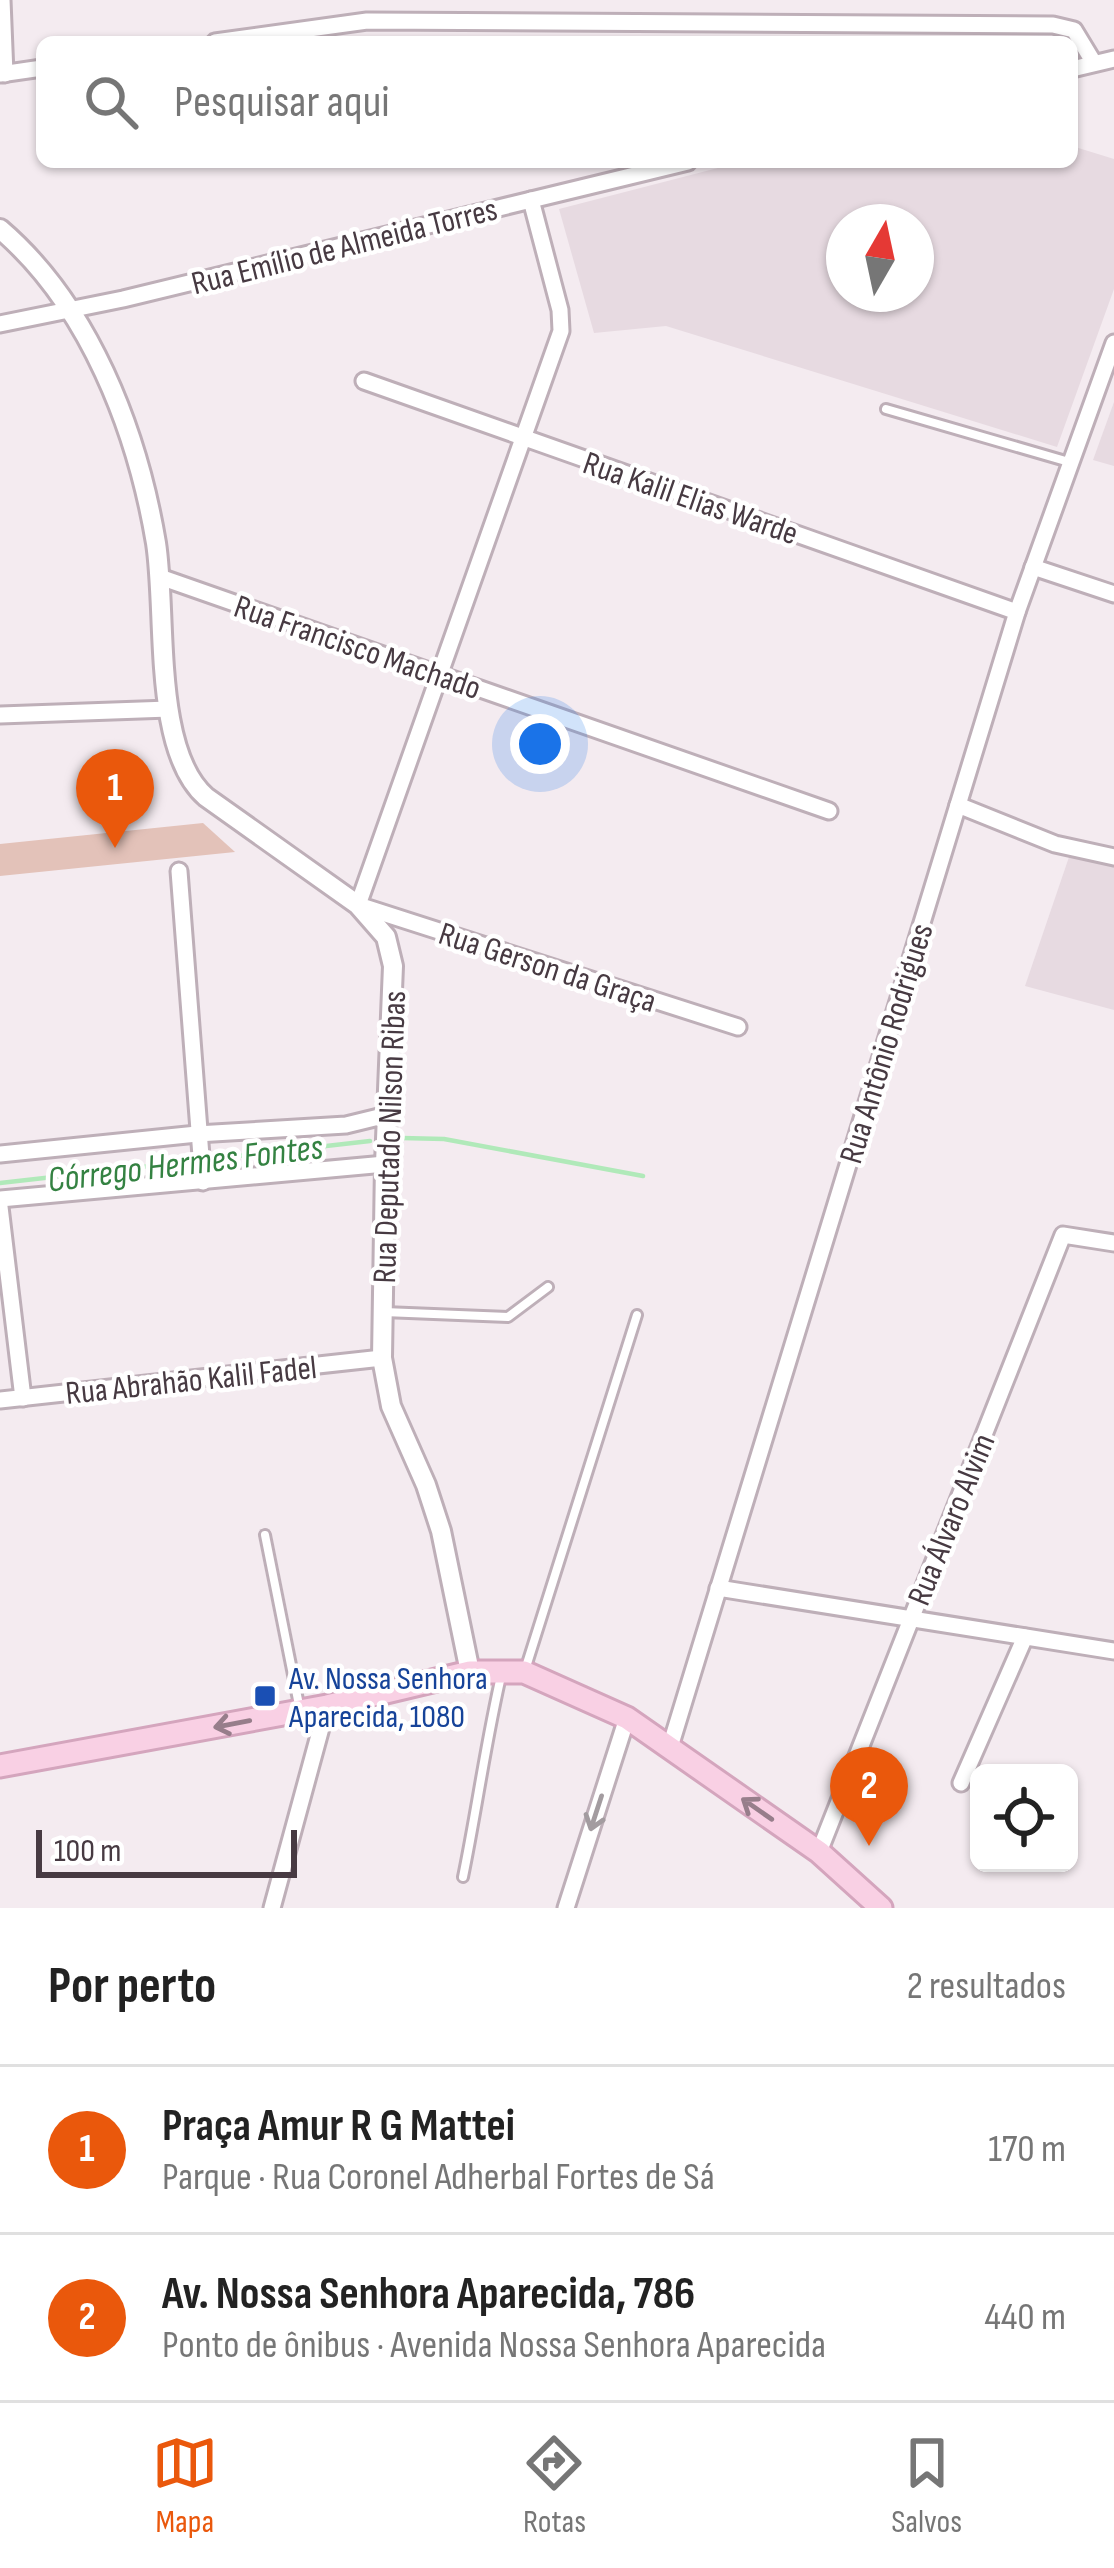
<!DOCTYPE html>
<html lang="pt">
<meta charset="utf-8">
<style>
:root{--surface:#fff;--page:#f6f6f6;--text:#222;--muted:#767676;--line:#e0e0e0;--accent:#ea580c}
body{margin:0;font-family:"Sofia Sans Condensed",sans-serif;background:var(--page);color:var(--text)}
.controls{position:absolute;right:36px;bottom:36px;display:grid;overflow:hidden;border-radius:18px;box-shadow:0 3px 9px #0004}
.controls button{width:108px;height:108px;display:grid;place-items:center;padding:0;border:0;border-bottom:3px solid var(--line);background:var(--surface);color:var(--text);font:60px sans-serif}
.compass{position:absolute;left:826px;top:204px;width:108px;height:108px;border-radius:50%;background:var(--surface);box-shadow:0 3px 9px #0004;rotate:9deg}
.scale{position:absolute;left:36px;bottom:30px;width:261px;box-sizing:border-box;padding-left:12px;border:6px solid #473a42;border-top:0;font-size:33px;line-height:42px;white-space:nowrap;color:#473a42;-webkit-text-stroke:9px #fff;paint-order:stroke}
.you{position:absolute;left:540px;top:744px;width:42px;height:42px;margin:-30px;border:9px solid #fff;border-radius:50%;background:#1a73e8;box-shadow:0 0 0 18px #1a73e833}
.badge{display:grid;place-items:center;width:78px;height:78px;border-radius:50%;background:var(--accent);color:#fff;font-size:39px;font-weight:700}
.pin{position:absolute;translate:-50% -99px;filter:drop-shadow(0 3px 6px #0008)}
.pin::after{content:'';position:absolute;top:63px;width:42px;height:36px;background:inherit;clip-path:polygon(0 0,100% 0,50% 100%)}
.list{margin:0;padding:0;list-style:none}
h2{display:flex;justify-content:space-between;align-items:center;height:156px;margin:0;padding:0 48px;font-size:51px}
h2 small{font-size:39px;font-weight:400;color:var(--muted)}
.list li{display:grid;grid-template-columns:78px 1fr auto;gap:36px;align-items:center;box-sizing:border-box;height:168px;padding:0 48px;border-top:3px solid var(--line)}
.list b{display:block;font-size:45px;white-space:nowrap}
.list p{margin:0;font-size:39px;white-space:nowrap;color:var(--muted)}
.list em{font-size:39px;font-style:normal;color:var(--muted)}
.icon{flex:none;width:66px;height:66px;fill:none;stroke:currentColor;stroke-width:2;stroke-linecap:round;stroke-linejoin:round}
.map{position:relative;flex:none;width:1114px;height:1908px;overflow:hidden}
.search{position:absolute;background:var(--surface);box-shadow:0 3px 9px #0004;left:36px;right:36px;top:36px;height:132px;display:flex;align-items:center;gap:30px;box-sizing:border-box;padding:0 42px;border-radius:18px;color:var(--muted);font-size:45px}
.sheet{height:492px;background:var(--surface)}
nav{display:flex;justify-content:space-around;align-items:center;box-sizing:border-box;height:168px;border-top:3px solid var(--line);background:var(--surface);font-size:33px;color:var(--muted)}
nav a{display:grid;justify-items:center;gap:6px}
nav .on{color:var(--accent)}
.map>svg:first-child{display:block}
.residential{fill:#e7dae1;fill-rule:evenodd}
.green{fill:#e3c2b9}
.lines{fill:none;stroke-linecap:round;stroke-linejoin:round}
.stream{stroke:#b0e9b9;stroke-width:4.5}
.service-casing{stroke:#beafb8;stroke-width:14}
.minor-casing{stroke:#beafb8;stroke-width:21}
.tertiary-casing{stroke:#beafb8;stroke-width:24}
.secondary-casing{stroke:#d4a5bd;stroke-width:27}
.service{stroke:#fff;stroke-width:8}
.minor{stroke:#fff;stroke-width:15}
.tertiary{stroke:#fff;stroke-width:18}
.secondary{stroke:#f9d0e4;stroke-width:21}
.oneway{stroke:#977e8b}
.oneway2{stroke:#a39ca0}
.transit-dot{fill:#1a4fb4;stroke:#fff;stroke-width:4.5}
.labels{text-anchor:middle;stroke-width:9;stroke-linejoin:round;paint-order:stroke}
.street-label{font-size:33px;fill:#473a42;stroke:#fff}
.transit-label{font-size:33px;fill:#164399;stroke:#fff;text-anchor:start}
.water-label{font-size:36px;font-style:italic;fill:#348242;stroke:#fff}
</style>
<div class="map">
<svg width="1114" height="1908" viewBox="0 0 1114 1908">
<rect width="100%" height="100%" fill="#f4ebf0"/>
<g class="residential">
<path d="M1072,146L1114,159V289L1057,447L666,326L594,333L559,209L741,162H1072ZM844,222H916V294H844Z"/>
<polygon points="1114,402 1114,466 1093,460"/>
<polygon points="1069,857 1114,865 1114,1010 1025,986"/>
</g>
<polygon class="green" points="203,823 235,852 0,876 0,844"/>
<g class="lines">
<g class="stream">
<polyline points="402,1138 444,1139 643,1176"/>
<polyline points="0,1183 370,1141"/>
</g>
<g class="service-casing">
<g id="service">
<polyline points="886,409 1069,462"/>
<polyline points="384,1312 508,1317 548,1287"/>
<polyline points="265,1535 300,1710"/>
<polyline points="525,1670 637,1315"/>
<path d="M463,1877C477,1809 486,1740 502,1672"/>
</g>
</g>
<g class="minor-casing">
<g id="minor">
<polyline points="2,0 5,74"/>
<polyline points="215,42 367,21 1053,25 1074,30 1094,63"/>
<polyline points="1072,69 1114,59"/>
<polyline points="0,74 42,68"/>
<polyline points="531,200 560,310 561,331 358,905 738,1027"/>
<polyline points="0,324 123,299 688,162"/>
<polyline points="364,381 1017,612"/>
<polyline points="1033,567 1114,594"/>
<polyline points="160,577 829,811"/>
<polyline points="0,715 169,709"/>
<polyline points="958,805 1055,844 1114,857"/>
<polyline points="179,871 203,1182"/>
<polyline points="0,1154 197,1134 346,1125 387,1115"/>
<polyline points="0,1199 385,1164"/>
<polyline points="0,1207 23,1398"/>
<polyline points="0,1400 382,1358"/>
<polyline points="718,1588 1114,1651"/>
<polyline points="670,1747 1017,612 1114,343"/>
<polyline points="961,1783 1025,1637"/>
<polyline points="819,1852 1063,1235 1114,1243"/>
<polyline points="272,1908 327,1706"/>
<polyline points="566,1908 627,1718"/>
</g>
</g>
<g class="tertiary-casing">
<path id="tertiary" d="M0,229C89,305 137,430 156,543C167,613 152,750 206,797L358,905L386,937L393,966L385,1164L382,1358L391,1406L426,1485L441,1531L470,1672"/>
</g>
<g class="secondary-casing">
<polyline id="secondary" points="0,1766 327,1706 470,1672 524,1672 627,1718 819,1852 881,1908"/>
</g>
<use href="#service" class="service"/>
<use href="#minor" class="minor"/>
<use href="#tertiary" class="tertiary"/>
<use href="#secondary" class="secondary"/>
</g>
<defs><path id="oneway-shaft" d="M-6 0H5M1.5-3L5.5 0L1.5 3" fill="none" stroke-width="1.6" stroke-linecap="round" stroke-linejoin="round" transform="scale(3)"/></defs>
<g class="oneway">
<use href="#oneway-shaft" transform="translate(232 1724) rotate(169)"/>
<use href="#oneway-shaft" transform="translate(757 1809) rotate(-145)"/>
</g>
<use class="oneway2" href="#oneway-shaft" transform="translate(596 1813) rotate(108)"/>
<rect class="transit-dot" x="253" y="1684" width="24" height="24" rx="6"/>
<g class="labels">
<g class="street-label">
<text transform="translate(344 245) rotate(-14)" y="12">Rua Emílio de Almeida Torres</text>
<text transform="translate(691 497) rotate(19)" y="12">Rua Kalil Elias Warde</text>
<text transform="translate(358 646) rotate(19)" y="12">Rua Francisco Machado</text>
<text transform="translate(548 966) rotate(18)" y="12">Rua Gerson da Graça</text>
<text transform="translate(885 1043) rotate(-73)" y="12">Rua Antônio Rodrigues</text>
<text transform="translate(388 1137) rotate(-88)" y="12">Rua Deputado Nilson Ribas</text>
<text transform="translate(191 1379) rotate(-6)" y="12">Rua Abrahão Kalil Fadel</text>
<text transform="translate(950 1519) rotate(-68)" y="12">Rua Álvaro Alvim</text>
</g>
<g class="transit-label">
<text x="289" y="1689">Av. Nossa Senhora<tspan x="289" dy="38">Aparecida, 1080</tspan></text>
</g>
<g class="water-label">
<text transform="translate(185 1162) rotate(-7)" y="13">Córrego Hermes Fontes</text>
</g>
</g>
</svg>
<div class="controls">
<button><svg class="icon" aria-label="locate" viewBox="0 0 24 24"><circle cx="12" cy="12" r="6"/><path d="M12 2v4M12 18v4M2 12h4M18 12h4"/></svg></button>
</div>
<svg class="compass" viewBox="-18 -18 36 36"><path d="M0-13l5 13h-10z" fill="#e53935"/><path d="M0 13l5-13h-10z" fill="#767676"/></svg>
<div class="scale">100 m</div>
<div class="you"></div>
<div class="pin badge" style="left:115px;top:848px">1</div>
<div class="pin badge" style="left:869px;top:1846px">2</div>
<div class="search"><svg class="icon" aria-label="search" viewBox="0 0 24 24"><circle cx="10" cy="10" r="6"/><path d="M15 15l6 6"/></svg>Pesquisar aqui</div>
</div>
<section class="sheet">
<h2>Por perto<small>2 resultados</small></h2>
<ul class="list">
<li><span class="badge">1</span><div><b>Praça Amur R G Mattei</b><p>Parque · Rua Coronel Adherbal Fortes de Sá</p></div><em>170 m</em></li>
<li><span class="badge">2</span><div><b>Av. Nossa Senhora Aparecida, 786</b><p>Ponto de ônibus · Avenida Nossa Senhora Aparecida</p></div><em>440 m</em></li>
</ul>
</section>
<nav>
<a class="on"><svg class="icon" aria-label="map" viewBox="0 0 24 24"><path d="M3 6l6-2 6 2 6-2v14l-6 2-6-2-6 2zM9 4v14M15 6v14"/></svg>Mapa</a>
<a><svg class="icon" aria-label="directions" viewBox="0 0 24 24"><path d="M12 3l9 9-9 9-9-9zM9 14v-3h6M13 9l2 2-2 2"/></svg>Rotas</a>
<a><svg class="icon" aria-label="saved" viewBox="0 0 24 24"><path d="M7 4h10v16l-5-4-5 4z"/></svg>Salvos</a>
</nav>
